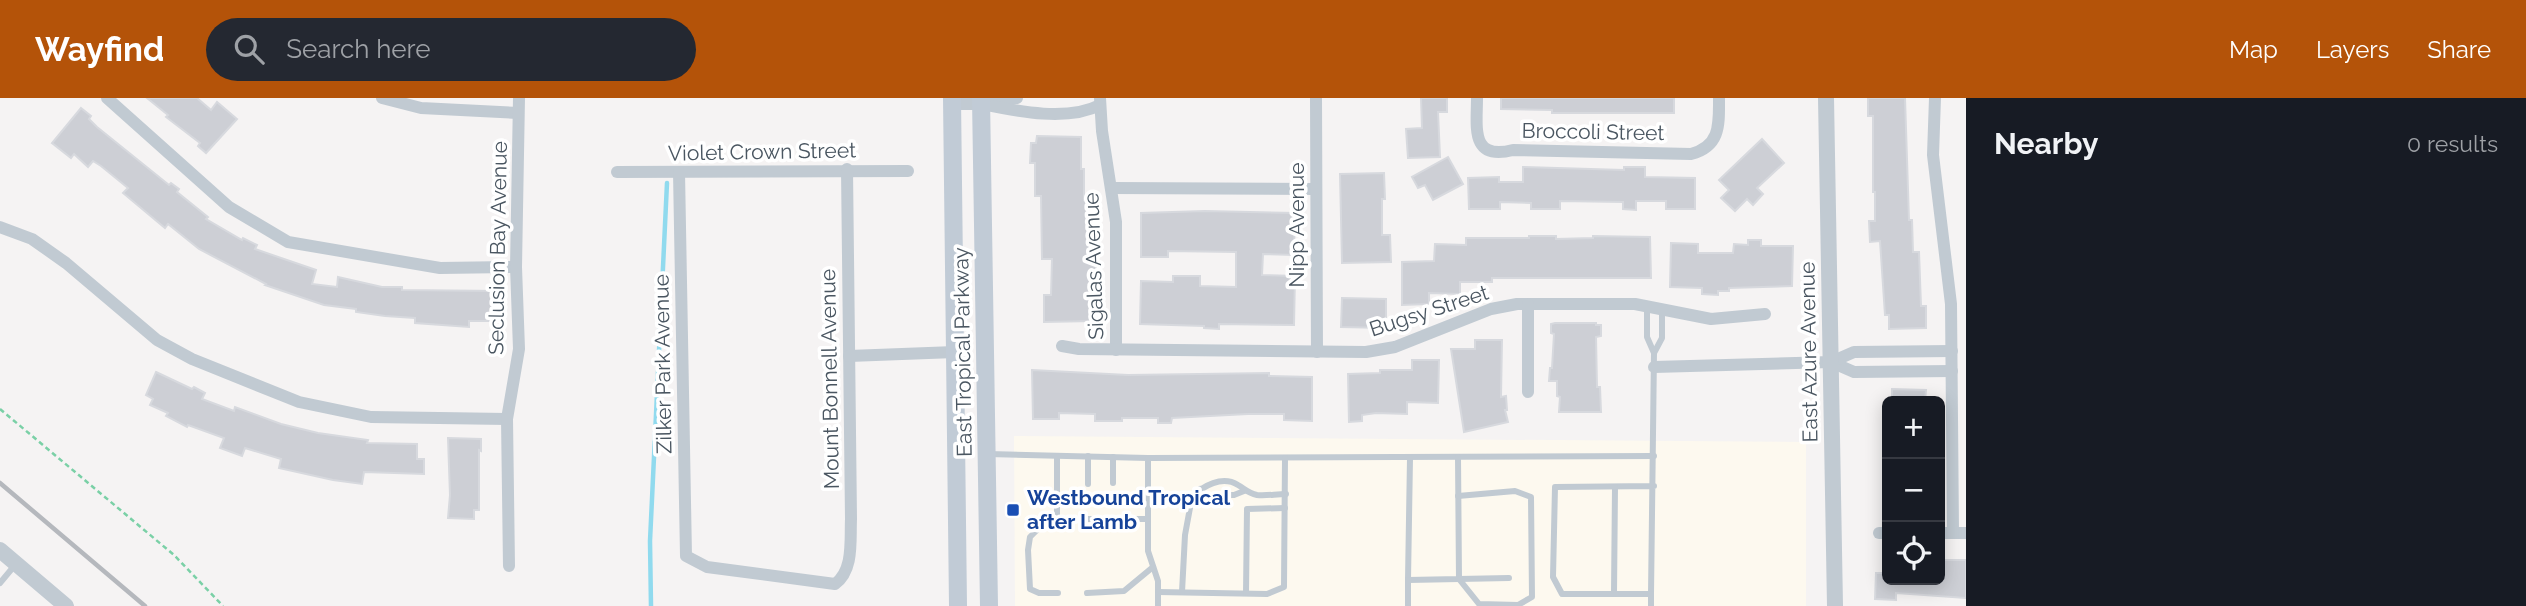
<!DOCTYPE html>
<meta charset="utf-8">
<style>
:root{--surface:#171b24;--page:#242831;--text:#f1f3f6;--muted:#9ea1a6;--line:#363941;--accent:#b45309}
body{margin:0;font-family:Raleway,sans-serif;background:var(--page);color:var(--text)}
.controls{position:absolute;right:21px;bottom:21px;display:grid;overflow:hidden;border-radius:10px;box-shadow:0 4px 18px #0003}
.controls button{width:63px;height:63px;display:grid;place-items:center;padding:0;border:0;border-bottom:2px solid var(--line);background:var(--surface);color:var(--text);font:35px sans-serif}
.list{margin:0;padding:0;list-style:none}
h2{display:flex;justify-content:space-between;align-items:center;height:91px;margin:0;padding:0 28px;font-size:30px}
h2 small{font-size:23px;font-weight:400;color:var(--muted)}
.icon{flex:none;width:38px;height:38px;fill:none;stroke:currentColor;stroke-width:2;stroke-linecap:round;stroke-linejoin:round}
.map{position:relative;flex:none;width:1966px;height:508px;overflow:hidden}
header{display:flex;align-items:center;gap:42px;box-sizing:border-box;height:98px;padding:0 35px;background:var(--accent);color:#fff}
header strong{font-size:33px}
nav{display:flex;gap:38px;margin-inline-start:auto;font-size:24px}
.search{width:490px;height:63px;background:var(--page);display:flex;align-items:center;gap:18px;box-sizing:border-box;padding:0 24px;border-radius:38px;color:var(--muted);font-size:26px}
main{display:flex}
aside{flex:1;background:var(--surface)}
.map>svg:first-child{display:block}
.commercial{fill:#fdf9ef}
.lines{fill:none;stroke-linecap:round;stroke-linejoin:round}
.stream{stroke:#90daee;stroke-width:4.5}
.building{fill:#cdcfd5;stroke:#d7d9de;stroke-width:2}
.path{stroke:#7ad0a6;stroke-width:2.5;stroke-dasharray:5 3.5;stroke-linecap:butt}
.service{stroke:#c1cad2;stroke-width:6}
.minor{stroke:#c1cad2;stroke-width:12}
.tertiary{stroke:#c1cad2;stroke-width:16}
.secondary{stroke:#c1cbd6;stroke-width:18}
.rail{stroke:#b5b8bd;stroke-width:4.5}
.transit-dot{fill:#1a4fb4;stroke:#fff;stroke-width:2.5}
.labels{text-anchor:middle;stroke-width:7;stroke-linejoin:round;paint-order:stroke}
.street-label{font-size:21px;fill:#4a5661;stroke:#fff}
.transit-label{font-size:21px;font-weight:bold;fill:#164399;stroke:#fff;text-anchor:start}
</style>
<header>
<strong>Wayfind</strong>
<div class="search"><svg class="icon" aria-label="search" viewBox="0 0 24 24"><circle cx="10" cy="10" r="6"/><path d="M15 15l6 6"/></svg>Search here</div>
<nav><a>Map</a><a>Layers</a><a>Share</a></nav>
</header>
<main>
<div class="map">
<svg width="1966" height="508" viewBox="0 0 1966 508">
<rect width="100%" height="100%" fill="#f5f3f3"/>
<polygon class="commercial" points="1014,338 1806,344 1806,508 1015,508"/>
<g class="lines">
<polyline class="stream" points="651,508 650,443 667,85"/>
</g>
<g class="building">
<polygon points="147,0 197,0 211,12 217,4 237,21 206,55 198,48 200,45 166,19 168,17"/>
<polygon points="1421,0 1447,0 1447,14 1438,14 1440,59 1408,60 1406,31 1422,30"/>
<polygon points="1501,0 1674,0 1674,15 1552,15 1552,12 1501,11"/>
<polygon points="1868,0 1905,0 1909,122 1912,122 1913,154 1919,154 1921,208 1926,208 1926,230 1889,231 1889,217 1885,217 1880,143 1870,144 1869,123 1875,123 1875,94 1873,94 1873,18 1868,18"/>
<polygon points="81,10 91,18 89,21 97,29 169,87 171,85 179,91 177,94 208,119 206,121 242,142 243,140 257,147 255,151 316,172 312,186 337,189 338,179 382,189 402,189 402,192 499,193 498,223 469,223 469,229 415,225 415,220 385,218 356,214 356,211 324,207 265,187 266,186 199,151 168,126 165,130 123,95 128,90 101,68 93,63 88,69 74,56 71,60 52,45"/>
<polygon points="1037,38 1081,39 1081,71 1084,71 1084,102 1092,103 1092,166 1096,166 1096,181 1093,181 1093,223 1044,224 1044,197 1051,197 1052,161 1042,161 1041,98 1035,98 1035,65 1030,65 1031,45 1036,45"/>
<polygon points="1762,41 1784,65 1757,90 1763,96 1753,107 1747,101 1735,113 1721,100 1729,92 1719,82"/>
<polygon points="1448,59 1463,86 1433,102 1425,87 1418,90 1412,79"/>
<polygon points="1523,69 1624,72 1624,69 1645,69 1645,79 1695,80 1695,111 1666,111 1666,103 1636,103 1636,112 1623,111 1623,104 1560,103 1560,111 1531,111 1531,105 1500,104 1500,111 1469,111 1468,80 1499,79 1499,84 1523,84"/>
<polygon points="1384,75 1385,101 1382,101 1382,137 1390,137 1391,164 1342,165 1340,76"/>
<polygon points="1205,113 1295,115 1294,157 1263,156 1262,177 1295,178 1294,227 1219,226 1219,231 1204,230 1204,228 1140,226 1141,183 1173,184 1173,178 1200,178 1200,188 1236,189 1236,154 1168,153 1168,159 1141,159 1141,115"/>
<polygon points="1529,138 1556,138 1556,141 1593,140 1593,138 1650,139 1651,180 1492,180 1492,184 1460,184 1460,196 1429,195 1429,206 1402,207 1402,164 1434,163 1435,146 1466,147 1466,140 1529,140"/>
<polygon points="1748,142 1761,142 1761,148 1793,148 1792,188 1729,190 1729,193 1718,193 1718,197 1702,196 1702,190 1670,189 1671,145 1698,146 1698,155 1733,155 1734,146 1748,147"/>
<polygon points="1342,200 1386,201 1386,230 1341,229"/>
<polygon points="1555,225 1596,225 1596,227 1601,227 1601,238 1596,239 1597,289 1600,289 1601,314 1559,314 1560,299 1557,298 1557,283 1549,283 1550,270 1552,270 1554,236 1551,235 1551,226"/>
<polygon points="1475,242 1502,242 1501,299 1506,298 1507,312 1505,312 1508,324 1464,334 1451,251 1475,251"/>
<polygon points="1412,262 1439,262 1438,305 1407,304 1407,316 1376,315 1362,317 1362,323 1349,324 1348,276 1380,275 1380,272 1412,272"/>
<polygon points="1032,272 1128,277 1269,275 1269,278 1312,279 1312,323 1284,322 1284,316 1248,316 1172,320 1171,325 1158,325 1158,320 1122,320 1122,323 1095,323 1095,316 1059,315 1059,321 1033,321"/>
<polygon points="156,274 192,291 194,289 205,295 202,301 234,313 235,309 281,326 318,335 368,342 367,345 417,346 417,361 424,361 424,376 364,374 362,386 333,382 279,370 281,361 245,350 242,358 220,350 224,340 188,327 187,329 166,318 168,315 150,307 153,301 146,297"/>
<polygon points="1892,291 1926,292 1925,303 1892,303"/>
<polygon points="448,340 481,341 481,353 479,352 479,412 474,412 474,421 448,420 450,397"/>
<polygon points="1940,462 1966,462 1966,500 1896,495 1896,502 1875,501 1876,475 1887,475 1887,482 1940,482"/>
</g>
<g class="lines">
<polyline class="path" points="0,311 174,457 223,508"/>
<g class="service">
<polyline points="1647,209 1647,239 1654,255"/>
<polyline points="988,356 1148,360 1148,453 1158,483 1158,508"/>
<polyline points="1057,358 1057,421 1148,421"/>
<polyline points="1088,358 1088,386"/>
<polyline points="1113,359 1113,385"/>
<polyline points="1148,360 1654,358"/>
<polyline points="1410,360 1408,482 1459,481 1458,359"/>
<polyline points="1654,388 1555,389 1553,479 1562,496 1651,496 1654,255 1662,240 1662,211"/>
<polyline points="1200,391 1205,397 1234,397 1244,393"/>
<polyline points="1458,398 1515,393 1531,399 1532,499 1518,507 1479,506 1459,481"/>
<polyline points="1057,421 1043,426 1030,439 1028,452 1030,491 1039,495 1058,495"/>
<polyline points="1459,481 1509,480"/>
<polyline points="0,485 15,467"/>
<polyline points="1158,494 1267,496 1284,489 1285,360"/>
<path d="M1182,494L1185,437L1192,399C1203,388 1222,377 1238,387C1245,391 1248,395 1257,397C1266,398 1276,396 1286,396"/>
<polyline points="1087,495 1124,493 1153,469"/>
<polyline points="1246,495 1247,411 1285,410"/>
<polyline points="1614,496 1615,389"/>
<polyline points="1651,496 1651,508"/>
<polyline points="1408,508 1408,482"/>
</g>
<g class="minor">
<polyline points="107,0 229,109 288,144 440,170 516,169"/>
<polyline points="382,0 421,10 518,15"/>
<polyline points="1100,0 1102,33 1116,124 1116,252"/>
<polyline points="1316,0 1317,254"/>
<path d="M1477,0C1477,29 1470,63 1513,52L1691,56C1721,48 1719,26 1719,0"/>
<polyline points="1935,0 1933,57 1951,206 1953,435"/>
<polyline points="952,6 981,6 1017,0"/>
<path d="M981,6C1016,13 1067,24 1100,7"/>
<polyline points="617,74 908,73"/>
<path d="M679,74L686,458L707,469L835,486C854,472 850,443 851,421L847,71"/>
<polyline points="1112,90 1316,91"/>
<polyline points="0,129 32,141 66,165 157,242 192,261 299,304 371,319 507,321"/>
<polyline points="1062,248 1079,251 1366,254 1395,249 1491,211 1517,206 1635,206 1711,221 1765,216"/>
<polyline points="849,258 955,254"/>
<polyline points="1831,264 1854,274 1952,273"/>
<polyline points="1654,269 1831,264 1854,254 1952,253"/>
<polyline points="1528,294 1528,206"/>
<polyline points="1879,435 1887,435"/>
<polyline points="1940,435 1966,435"/>
<polyline points="509,468 507,321 519,251 516,169 519,0"/>
</g>
<g class="tertiary">
<polyline points="1826,0 1835,508"/>
<polyline points="0,452 66,508"/>
</g>
<g class="secondary">
<polyline points="952,0 958,508"/>
<polyline points="981,0 989,508"/>
</g>
<polyline class="rail" points="0,385 145,508"/>
</g>
<rect class="transit-dot" x="1006" y="405" width="14" height="14" rx="3.5"/>
<g class="labels">
<g class="street-label">
<text transform="translate(1593 34) rotate(1)" y="7">Broccoli Street</text>
<text transform="translate(762 54) rotate(-1)" y="7">Violet Crown Street</text>
<text transform="translate(1297 127) rotate(-90)" y="7">Nipp Avenue</text>
<text transform="translate(498 150) rotate(-89)" y="7">Seclusion Bay Avenue</text>
<text transform="translate(1094 168) rotate(-92)" y="7">Sigalas Avenue</text>
<text transform="translate(1429 213) rotate(-18)" y="7">Bugsy Street</text>
<text transform="translate(963 254) rotate(-91)" y="7">East Tropical Parkway</text>
<text transform="translate(1809 254) rotate(-91)" y="7">East Azure Avenue</text>
<text transform="translate(663 266) rotate(-91)" y="7">Zilker Park Avenue</text>
<text transform="translate(830 281) rotate(-91)" y="7">Mount Bonnell Avenue</text>
</g>
<g class="transit-label">
<text x="1027" y="407">Westbound Tropical<tspan x="1027" dy="24">after Lamb</tspan></text>
</g>
</g>
</svg>
<div class="controls">
<button>+</button>
<button>−</button>
<button><svg class="icon" aria-label="locate" viewBox="0 0 24 24"><circle cx="12" cy="12" r="6"/><path d="M12 2v4M12 18v4M2 12h4M18 12h4"/></svg></button>
</div>
</div>
<aside>
<h2>Nearby<small>0 results</small></h2>
<ul class="list">
</ul>
</aside>
</main>
